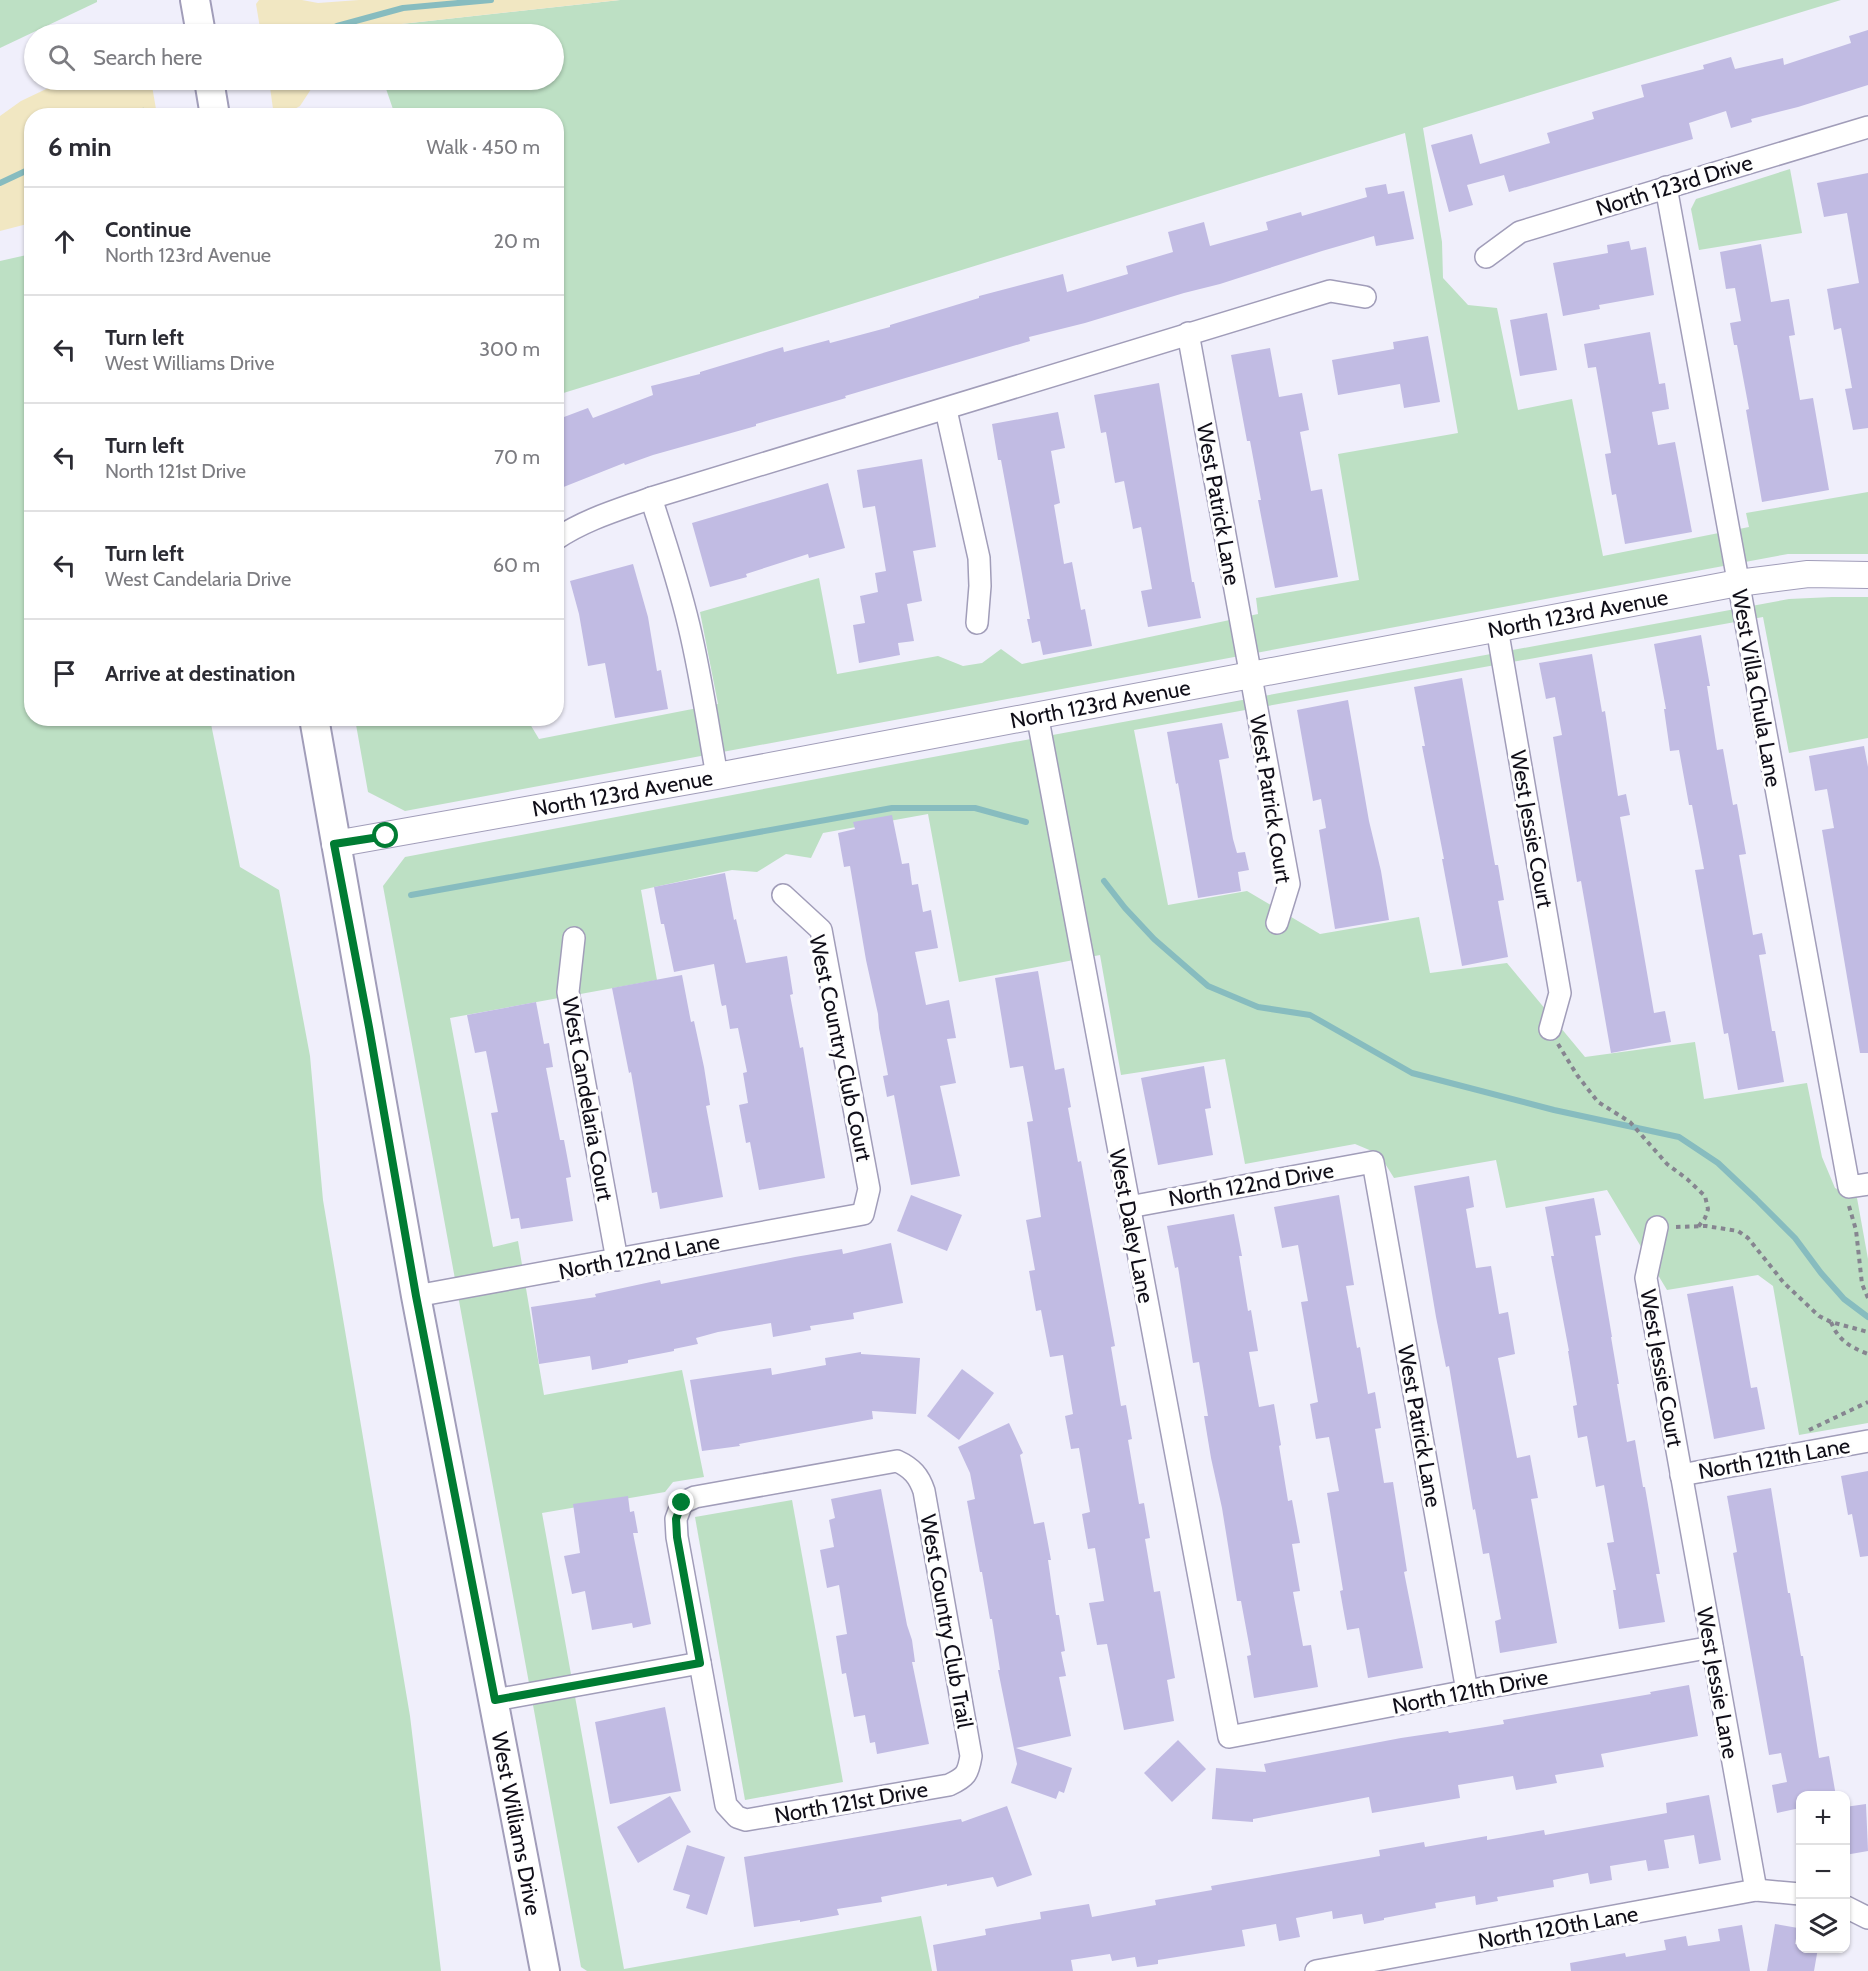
<!DOCTYPE html>
<meta charset="utf-8">
<style>
:root{--surface:#fff;--page:#f7f7f7;--text:#2b2b33;--muted:#7c7c81;--line:#e1e1e2}
body{margin:0;font-family:Cabin,sans-serif;background:var(--page);color:var(--text)}
.controls{position:absolute;right:18px;bottom:18px;display:grid;overflow:hidden;border-radius:12px;box-shadow:0 2px 4px #0004}
.controls button{width:54px;height:54px;display:grid;place-items:center;padding:0;border:0;border-bottom:2px solid var(--line);background:var(--surface);color:var(--text);font:30px sans-serif}
.stop{position:absolute;width:18px;height:18px;margin:-14px;border:4px solid #007c33;border-radius:50%;background:#fff}
.stop.end{background:#007c33;border-color:#fff;box-shadow:0 2px 6px #0008}
.list{margin:0;padding:0;list-style:none}
h2{display:flex;justify-content:space-between;align-items:center;height:78px;margin:0;padding:0 24px;font-size:26px}
h2 small{font-size:20px;font-weight:400;color:var(--muted)}
.list li{display:grid;grid-template-columns:39px 1fr auto;gap:18px;align-items:center;box-sizing:border-box;height:108px;padding:0 24px;border-top:2px solid var(--line)}
.list b{display:block;font-size:22px;white-space:nowrap}
.list p{margin:0;font-size:20px;white-space:nowrap;color:var(--muted)}
.list em{font-size:20px;font-style:normal;color:var(--muted)}
.icon{flex:none;width:33px;height:33px;fill:none;stroke:currentColor;stroke-width:2;stroke-linecap:round;stroke-linejoin:round}
.map{position:relative;flex:none;width:1868px;height:1971px;overflow:hidden}
.search{position:absolute;background:var(--surface);box-shadow:0 2px 4px #0004;left:24px;top:24px;width:540px;height:66px;display:flex;align-items:center;gap:15px;box-sizing:border-box;padding:0 21px;border-radius:33px;color:var(--muted);font-size:22px}
.panel{position:absolute;background:var(--surface);box-shadow:0 2px 4px #0004;left:24px;top:108px;width:540px;height:618px;border-radius:24px}
.map>svg:first-child{display:block}
.green{fill:#bde0c4}
.sand{fill:#f1e7c2}
.lines{fill:none;stroke-linecap:round;stroke-linejoin:round}
.stream{stroke:#87bcbf;stroke-width:6}
.building{fill:#c1bbe3}
.minor-casing{stroke:#a19db9;stroke-width:24}
.tertiary-casing{stroke:#a19db9;stroke-width:28}
.secondary-casing{stroke:#a19db9;stroke-width:32}
.path{stroke:#868590;stroke-width:4;stroke-dasharray:4.5 4.5;stroke-linecap:butt}
.minor{stroke:#fff;stroke-width:21}
.tertiary{stroke:#fff;stroke-width:26}
.secondary{stroke:#fff;stroke-width:28}
.route{stroke:#007c33;stroke-width:8}
.labels{text-anchor:middle;stroke-width:6;stroke-linejoin:round;paint-order:stroke}
.street-label{font-size:22px;fill:#100e18;stroke:#fefefe}
</style>
<div class="map">
<svg width="1868" height="1971" viewBox="0 0 1868 1971">
<rect width="100%" height="100%" fill="#f0effb"/>
<g class="green">
<polygon points="0,0 97,0 97,2 0,48"/>
<polygon points="620,0 1841,0 1423,128 1442,242 1443,278 1468,305 1497,308 1518,410 1572,399 1603,556 1749,527 1746,513 1868,492 1868,554 1788,554 405,811 368,792 355,719 527,719 539,739 718,704 700,612 819,578 837,674 938,656 963,666 982,663 1001,649 1022,664 1258,614 1256,598 1359,580 1338,454 1458,433 1405,133 557,395 556,116 395,115 383,80 554,80 554,34 367,34 365,28"/>
<polygon points="1790,169 1802,233 1699,250 1691,209 1696,199"/>
<polygon points="31,254 32,718 210,719 240,867 279,890 310,1056 323,1200 410,1716 441,1971 0,1971 0,261"/>
<polygon points="1832,597 1868,597 1868,738 1789,753 1763,617 1134,730 1168,905 1247,891 1320,934 1419,917 1430,973 1507,963 1585,1057 1695,1042 1704,1099 1807,1083 1822,1157 1835,1188 1857,1198 1868,1259 1868,1423 1799,1435 1773,1286 1758,1275 1667,1290 1607,1190 1506,1208 1496,1160 1394,1178 1379,1154 1355,1144 1245,1164 1225,1059 1121,1075 1100,955 959,982 928,814 823,833 811,858 786,854 757,872 732,870 641,890 657,980 450,1018 493,1247 518,1241 544,1395 682,1370 704,1477 673,1482 665,1492 542,1513 624,1969 921,1916 932,1971 587,1971 581,1967 383,886 405,857 917,760 1789,599"/>
<polygon points="792,1500 843,1782 745,1800 695,1517"/>
</g>
<g class="sand">
<polygon points="259,0 302,0 318,3 359,0 620,0 365,28 354,34 261,34 256,4"/>
<polygon points="65,80 151,80 157,115 32,116 31,223 0,231 0,116 21,101"/>
<polygon points="269,80 317,80 300,106 287,113 273,109"/>
</g>
<g class="lines">
<g class="stream">
<polyline points="319,34 337,26 403,8 491,0"/>
<polyline points="134,116 143,111"/>
<polyline points="0,183 32,168"/>
<polyline points="1104,881 1125,908 1154,939 1208,986 1258,1007 1310,1015 1412,1073 1554,1110 1679,1137 1718,1163 1756,1199 1795,1238 1821,1273 1844,1299 1868,1317"/>
<polyline points="411,895 892,808 975,808 1026,822"/>
</g>
</g>
<g class="building">
<polygon points="1868,30 1868,85 1798,107 1751,119 1752,122 1731,128 1726,111 1689,123 1693,139 1509,192 1504,175 1467,185 1473,205 1449,212 1431,145 1472,134 1480,164 1550,143 1547,133 1594,119 1592,112 1644,97 1641,85 1704,69 1703,65 1731,57 1735,69 1783,58 1784,65 1851,43 1849,36"/>
<polygon points="1868,173 1868,428 1853,430 1845,389 1852,388 1841,328 1834,330 1827,289 1859,283 1847,213 1824,217 1817,183"/>
<polygon points="1386,184 1388,194 1404,191 1414,239 1376,246 1374,236 1322,251 1220,284 1184,293 1085,323 1029,337 1030,341 845,396 846,398 756,424 756,426 653,455 625,465 624,463 556,490 556,420 588,408 593,418 653,395 651,386 700,374 700,372 783,347 784,352 829,340 830,343 890,327 890,325 979,298 979,296 1063,274 1067,292 1128,274 1126,266 1173,252 1168,232 1204,222 1210,246 1268,230 1266,222 1301,212 1302,216 1367,197 1365,188"/>
<polygon points="1629,241 1631,250 1646,247 1654,295 1599,305 1600,309 1563,316 1553,263 1608,253 1607,245"/>
<polygon points="1761,244 1771,302 1789,299 1795,335 1789,336 1800,400 1813,398 1829,490 1762,502 1746,410 1749,409 1737,345 1734,345 1730,323 1741,321 1735,288 1726,289 1720,252"/>
<polygon points="1547,313 1557,370 1520,376 1510,320"/>
<polygon points="1650,332 1659,384 1665,383 1669,409 1652,412 1658,445 1675,442 1692,532 1625,544 1616,494 1612,495 1605,454 1611,453 1596,367 1588,368 1584,344"/>
<polygon points="1428,336 1440,402 1404,408 1400,384 1338,395 1332,360 1394,349 1393,342"/>
<polygon points="1270,348 1279,397 1302,393 1309,430 1300,432 1311,491 1322,489 1338,577 1275,588 1258,500 1261,500 1250,441 1247,441 1231,355"/>
<polygon points="1159,383 1192,582 1194,582 1201,618 1148,627 1141,591 1152,589 1141,527 1133,529 1124,481 1115,483 1106,432 1101,433 1094,395"/>
<polygon points="1058,412 1065,448 1051,451 1060,503 1054,505 1064,564 1072,562 1081,610 1085,609 1092,646 1043,655 1040,641 1032,643 1027,619 1030,619 1019,557 1001,460 998,460 992,424"/>
<polygon points="922,459 936,547 913,551 922,601 907,604 914,641 898,643 900,655 859,663 853,625 865,623 860,596 878,592 875,573 886,571 875,506 863,508 857,470"/>
<polygon points="828,483 845,548 809,558 808,554 746,574 747,577 710,587 692,523"/>
<polygon points="633,564 648,617 657,671 661,670 668,709 615,718 605,663 588,666 579,614 570,581"/>
<polygon points="1701,635 1710,686 1707,686 1717,750 1723,749 1733,805 1737,804 1746,854 1739,855 1753,935 1762,933 1766,954 1759,955 1772,1031 1775,1031 1784,1082 1738,1090 1728,1033 1724,1034 1695,870 1704,869 1692,805 1689,805 1679,750 1670,751 1664,709 1666,709 1654,644"/>
<polygon points="1592,654 1602,712 1605,711 1618,796 1626,794 1630,815 1620,817 1654,1013 1665,1011 1671,1042 1611,1053 1581,881 1577,882 1560,780 1553,737 1562,735 1555,697 1546,699 1539,663"/>
<polygon points="1462,678 1495,865 1498,865 1504,900 1498,901 1508,957 1462,966 1442,859 1444,859 1422,746 1425,746 1414,687"/>
<polygon points="1348,700 1369,821 1381,871 1389,920 1335,929 1319,830 1326,828 1321,799 1313,801 1297,710"/>
<polygon points="1222,723 1229,758 1219,760 1233,839 1237,853 1245,852 1249,870 1238,872 1241,891 1198,898 1178,783 1176,784 1167,732"/>
<polygon points="1864,746 1868,767 1868,1053 1860,1053 1822,830 1834,828 1827,789 1815,791 1809,756"/>
<polygon points="892,815 902,864 909,863 912,885 918,884 923,912 931,910 938,948 915,952 926,1005 949,1000 956,1038 947,1039 956,1083 940,1086 960,1176 911,1185 894,1095 887,1097 883,1076 888,1075 879,1028 878,1014 866,960 850,866 844,867 838,833 855,829 853,822"/>
<polygon points="725,873 734,920 736,919 746,963 787,956 793,994 790,995 800,1048 803,1047 825,1178 759,1190 750,1142 746,1143 739,1105 748,1103 743,1073 747,1072 738,1028 730,1029 726,1005 722,1006 721,1003 714,964 674,972 664,924 661,924 654,887"/>
<polygon points="1038,971 1055,1070 1064,1068 1071,1107 1068,1108 1078,1162 1081,1161 1115,1346 1111,1347 1121,1406 1126,1405 1132,1439 1128,1440 1139,1504 1144,1503 1150,1538 1145,1539 1154,1592 1160,1591 1175,1678 1167,1680 1174,1721 1124,1730 1107,1644 1097,1645 1089,1603 1104,1601 1095,1548 1088,1549 1082,1514 1090,1512 1079,1448 1071,1449 1065,1416 1073,1414 1063,1355 1050,1357 1041,1310 1036,1311 1029,1271 1035,1270 1026,1220 1041,1217 1027,1122 1033,1121 1023,1066 1010,1068 995,978"/>
<polygon points="682,975 691,1022 694,1021 704,1067 710,1105 706,1106 723,1197 660,1209 657,1192 652,1193 631,1072 629,1073 612,988"/>
<polygon points="536,1002 544,1044 549,1043 553,1067 546,1068 560,1140 564,1140 571,1177 566,1178 573,1221 521,1229 519,1218 511,1219 491,1113 498,1112 486,1051 475,1053 467,1015"/>
<polygon points="1204,1066 1211,1108 1205,1109 1213,1155 1158,1165 1141,1078"/>
<polygon points="1469,1176 1474,1207 1466,1209 1476,1268 1491,1266 1499,1314 1508,1312 1515,1354 1498,1358 1517,1458 1530,1455 1538,1498 1531,1499 1557,1643 1500,1653 1495,1621 1501,1619 1489,1553 1483,1554 1475,1509 1473,1510 1449,1366 1446,1367 1436,1317 1414,1186"/>
<polygon points="911,1195 962,1215 947,1251 897,1231"/>
<polygon points="1339,1195 1354,1285 1346,1286 1357,1348 1360,1347 1368,1394 1375,1392 1381,1428 1375,1429 1384,1483 1393,1482 1407,1571 1404,1572 1423,1668 1368,1678 1359,1628 1347,1630 1340,1591 1343,1590 1327,1493 1339,1491 1329,1437 1316,1439 1310,1404 1318,1402 1301,1302 1308,1301 1298,1245 1282,1248 1274,1207"/>
<polygon points="1594,1198 1601,1235 1595,1236 1612,1337 1611,1337 1619,1384 1617,1384 1627,1442 1635,1440 1643,1487 1645,1487 1660,1574 1656,1574 1665,1622 1619,1629 1613,1590 1616,1590 1607,1543 1614,1542 1604,1485 1596,1487 1587,1436 1578,1438 1573,1406 1577,1405 1568,1351 1569,1351 1551,1256 1554,1256 1545,1207"/>
<polygon points="1234,1214 1242,1256 1239,1256 1248,1311 1251,1310 1258,1351 1249,1352 1259,1407 1274,1404 1281,1445 1279,1446 1288,1501 1292,1500 1300,1543 1292,1544 1300,1591 1293,1592 1303,1646 1311,1645 1318,1687 1254,1698 1247,1656 1251,1655 1241,1601 1237,1601 1222,1508 1211,1458 1204,1416 1208,1416 1199,1362 1193,1363 1178,1267 1175,1268 1167,1226"/>
<polygon points="891,1243 903,1303 853,1313 854,1319 810,1326 811,1330 773,1337 771,1323 718,1332 696,1338 698,1344 674,1349 674,1351 628,1360 628,1363 592,1370 590,1356 539,1364 531,1307 596,1297 595,1294 660,1280 661,1284 795,1257 842,1249 843,1254"/>
<polygon points="1733,1286 1751,1388 1757,1387 1765,1429 1714,1439 1687,1294"/>
<polygon points="861,1352 861,1354 920,1358 916,1414 872,1411 873,1419 739,1444 740,1446 702,1451 690,1380 771,1368 772,1375 826,1365 825,1358"/>
<polygon points="962,1369 994,1393 959,1440 927,1416"/>
<polygon points="1009,1423 1023,1453 1020,1455 1034,1524 1044,1522 1051,1560 1048,1560 1056,1615 1059,1615 1065,1651 1061,1652 1066,1676 1059,1677 1071,1736 1016,1748 1072,1768 1064,1793 1059,1791 1056,1799 1011,1783 1017,1764 998,1670 1000,1670 992,1619 990,1619 982,1572 980,1572 967,1501 975,1499 970,1473 958,1447"/>
<polygon points="1868,1471 1868,1556 1860,1557 1852,1514 1848,1515 1841,1476"/>
<polygon points="1771,1488 1788,1593 1790,1593 1801,1656 1803,1656 1819,1758 1829,1756 1836,1796 1800,1796 1800,1808 1777,1813 1772,1785 1787,1782 1781,1753 1769,1755 1733,1553 1737,1552 1727,1496"/>
<polygon points="881,1489 907,1625 912,1640 915,1662 912,1662 929,1744 877,1754 875,1742 870,1743 865,1715 854,1717 846,1673 842,1674 836,1636 847,1634 839,1585 827,1588 820,1550 834,1547 829,1520 835,1518 831,1499"/>
<polygon points="628,1496 630,1512 634,1511 638,1533 633,1533 651,1624 633,1628 632,1623 592,1630 585,1591 572,1594 564,1556 580,1553 573,1504"/>
<polygon points="1689,1685 1698,1736 1601,1754 1604,1767 1555,1775 1557,1783 1516,1790 1513,1776 1458,1785 1460,1798 1372,1813 1369,1797 1253,1819 1253,1822 1212,1819 1216,1768 1266,1772 1264,1764 1401,1738 1448,1731 1449,1733 1504,1724 1503,1720 1651,1694 1650,1692"/>
<polygon points="665,1707 681,1791 610,1804 595,1722"/>
<polygon points="1178,1740 1206,1769 1172,1802 1144,1773"/>
<polygon points="1709,1795 1721,1860 1699,1864 1694,1835 1664,1840 1669,1868 1648,1871 1646,1860 1610,1866 1612,1880 1590,1884 1588,1873 1553,1880 1554,1887 1497,1897 1498,1901 1476,1905 1475,1896 1435,1903 1436,1908 1384,1918 1384,1920 1364,1924 1362,1914 1333,1919 1332,1911 1296,1918 1300,1937 1279,1941 1276,1924 1242,1930 1245,1946 1158,1960 1158,1964 1137,1967 1135,1957 1112,1961 1110,1954 1071,1960 1073,1971 937,1971 933,1945 986,1935 985,1929 1041,1919 1040,1912 1089,1904 1092,1917 1156,1905 1155,1900 1212,1890 1211,1886 1380,1856 1379,1850 1424,1842 1425,1847 1487,1836 1487,1840 1544,1830 1545,1835 1667,1813 1666,1803"/>
<polygon points="670,1796 691,1832 638,1863 617,1827"/>
<polygon points="1866,1804 1868,1851 1845,1855 1845,1807"/>
<polygon points="1007,1806 1032,1875 997,1887 993,1877 947,1886 947,1884 881,1897 882,1902 837,1909 839,1915 800,1922 800,1920 754,1927 744,1857 961,1819 962,1822"/>
<polygon points="687,1845 725,1857 707,1915 686,1908 690,1895 673,1890"/>
<polygon points="1775,1924 1798,1928 1795,1944 1800,1945 1800,1948 1818,1948 1814,1971 1767,1971"/>
<polygon points="1742,1925 1750,1971 1571,1971 1570,1963 1625,1953 1626,1957 1666,1950 1664,1940 1686,1936 1688,1946 1720,1941 1718,1929"/>
</g>
<g class="lines">
<g class="minor-casing">
<g id="minor">
<polyline points="1666,187 1849,1187 1868,1184"/>
<polyline points="1486,257 1520,232 1868,127"/>
<polyline points="1188,333 1289,884 1277,923"/>
<polyline points="946,410 979,558 980,586 977,623"/>
<path d="M651,498C665,541 679,583 689,626C701,676 708,726 717,776"/>
<path d="M556,539C586,519 618,510 651,498L1330,291L1365,297"/>
<polyline points="1497,628 1560,993 1550,1029"/>
<polyline points="1037,714 1229,1737 1467,1691 1712,1647"/>
<polyline points="574,938 568,992 617,1260"/>
<polyline points="1129,1207 1373,1162 1467,1691"/>
<polyline points="1657,1227 1646,1278 1756,1890"/>
<polyline points="416,1296 863,1214 869,1189 821,930 783,895"/>
<path d="M897,1461C912,1468 919,1476 924,1491L971,1756C968,1774 966,1777 949,1785L746,1820L737,1817L726,1805L677,1537L676,1519L682,1503L695,1497Z"/>
<polyline points="1681,1475 1868,1441"/>
<polyline points="495,1700 700,1663"/>
<polyline points="1846,1907 1868,1918"/>
<polyline points="1316,1971 1756,1890 1800,1894"/>
</g>
</g>
<g class="tertiary-casing">
<g id="tertiary">
<path id="s1" d="M335,844L717,776L1738,583L1808,574L1868,575"/>
</g>
</g>
<g class="secondary-casing">
<g id="secondary">
<polyline points="195,0 201,34"/>
<polyline points="209,80 215,116"/>
<path id="s2" d="M314,718L416,1296L545,1971"/>
</g>
</g>
<g class="path">
<polyline points="1558,1044 1577,1075 1598,1102 1630,1122 1667,1164 1687,1179 1705,1196 1708,1209 1705,1218 1698,1227"/>
<polyline points="1849,1206 1856,1230 1862,1284 1868,1298"/>
<polyline points="1676,1227 1706,1226 1738,1231 1748,1238 1784,1283 1819,1316 1831,1322 1868,1332"/>
<path d="M1831,1322C1838,1340 1850,1347 1868,1354"/>
<polyline points="1809,1430 1868,1402"/>
</g>
<use href="#minor" class="minor"/>
<use href="#tertiary" class="tertiary"/>
<use href="#secondary" class="secondary"/>
</g>
<g class="lines">
<polyline class="route" points="386,836 334,844 369,1027 416,1296 495,1700 700,1663 677,1537 676,1519 682,1503"/>
</g>
<g class="labels">
<g class="street-label">
<text transform="translate(1674 185) rotate(-17)" y="8">North 123rd Drive</text>
<text transform="translate(1219 504) rotate(80)" y="8">West Patrick Lane</text>
<text dy="8" stroke="none"><textPath href="#s1" startOffset="1264">North 123rd Avenue</textPath></text>
<text transform="translate(1757 688) rotate(80)" y="8">West Villa Chula Lane</text>
<text dy="8" stroke="none"><textPath href="#s1" startOffset="778">North 123rd Avenue</textPath></text>
<text dy="8" stroke="none"><textPath href="#s1" startOffset="292">North 123rd Avenue</textPath></text>
<text transform="translate(1271 799) rotate(81)" y="8">West Patrick Court</text>
<text transform="translate(1532 829) rotate(80)" y="8">West Jessie Court</text>
<text transform="translate(841 1048) rotate(78)" y="8">West Country Club Court</text>
<text transform="translate(588 1099) rotate(80)" y="8">West Candelaria Court</text>
<text transform="translate(1251 1184) rotate(-10)" y="8">North 122nd Drive</text>
<text transform="translate(1132 1226) rotate(79)" y="8">West Daley Lane</text>
<text transform="translate(639 1256) rotate(-11)" y="8">North 122nd Lane</text>
<text transform="translate(1662 1368) rotate(80)" y="8">West Jessie Court</text>
<text transform="translate(1420 1426) rotate(80)" y="8">West Patrick Lane</text>
<text transform="translate(1774 1458) rotate(-10)" y="8">North 121th Lane</text>
<text transform="translate(947 1621) rotate(80)" y="8">West Country Club Trail</text>
<text transform="translate(1718 1683) rotate(80)" y="8">West Jessie Lane</text>
<text transform="translate(1470 1691) rotate(-11)" y="8">North 121th Drive</text>
<text transform="translate(851 1802) rotate(-10)" y="8">North 121st Drive</text>
<text dy="8" stroke="none"><textPath href="#s2" startOffset="1124">West Williams Drive</textPath></text>
<text transform="translate(1558 1927) rotate(-10)" y="8">North 120th Lane</text>
</g>
</g>
</svg>
<div class="controls">
<button>+</button>
<button>−</button>
<button><svg class="icon" aria-label="layers" viewBox="0 0 24 24"><path d="M12 4l9 5-9 5-9-5zM3 14l9 5 9-5"/></svg></button>
</div>
<div class="stop" style="left:386px;top:836px"></div>
<div class="stop end" style="left:682px;top:1503px"></div>
<div class="search"><svg class="icon" aria-label="search" viewBox="0 0 24 24"><circle cx="10" cy="10" r="6"/><path d="M15 15l6 6"/></svg>Search here</div>
<section class="panel">
<h2>6 min<small>Walk · 450 m</small></h2>
<ul class="list">
<li><svg class="icon" aria-label="ahead" viewBox="0 0 24 24"><path d="M12 20V5M6 11l6-6 6 6"/></svg><div><b>Continue</b><p>North 123rd Avenue</p></div><em>20 m</em></li>
<li><svg class="icon" aria-label="left" viewBox="0 0 24 24"><path d="M17 20v-9H6M10 6l-5 5 5 5"/></svg><div><b>Turn left</b><p>West Williams Drive</p></div><em>300 m</em></li>
<li><svg class="icon" aria-label="left" viewBox="0 0 24 24"><path d="M17 20v-9H6M10 6l-5 5 5 5"/></svg><div><b>Turn left</b><p>North 121st Drive</p></div><em>70 m</em></li>
<li><svg class="icon" aria-label="left" viewBox="0 0 24 24"><path d="M17 20v-9H6M10 6l-5 5 5 5"/></svg><div><b>Turn left</b><p>West Candelaria Drive</p></div><em>60 m</em></li>
<li><svg class="icon" aria-label="arrive" viewBox="0 0 24 24"><path d="M6 21V4h12l-3 4 3 4H6"/></svg><div><b>Arrive at destination</b></div></li>
</ul>
</section>
</div>
